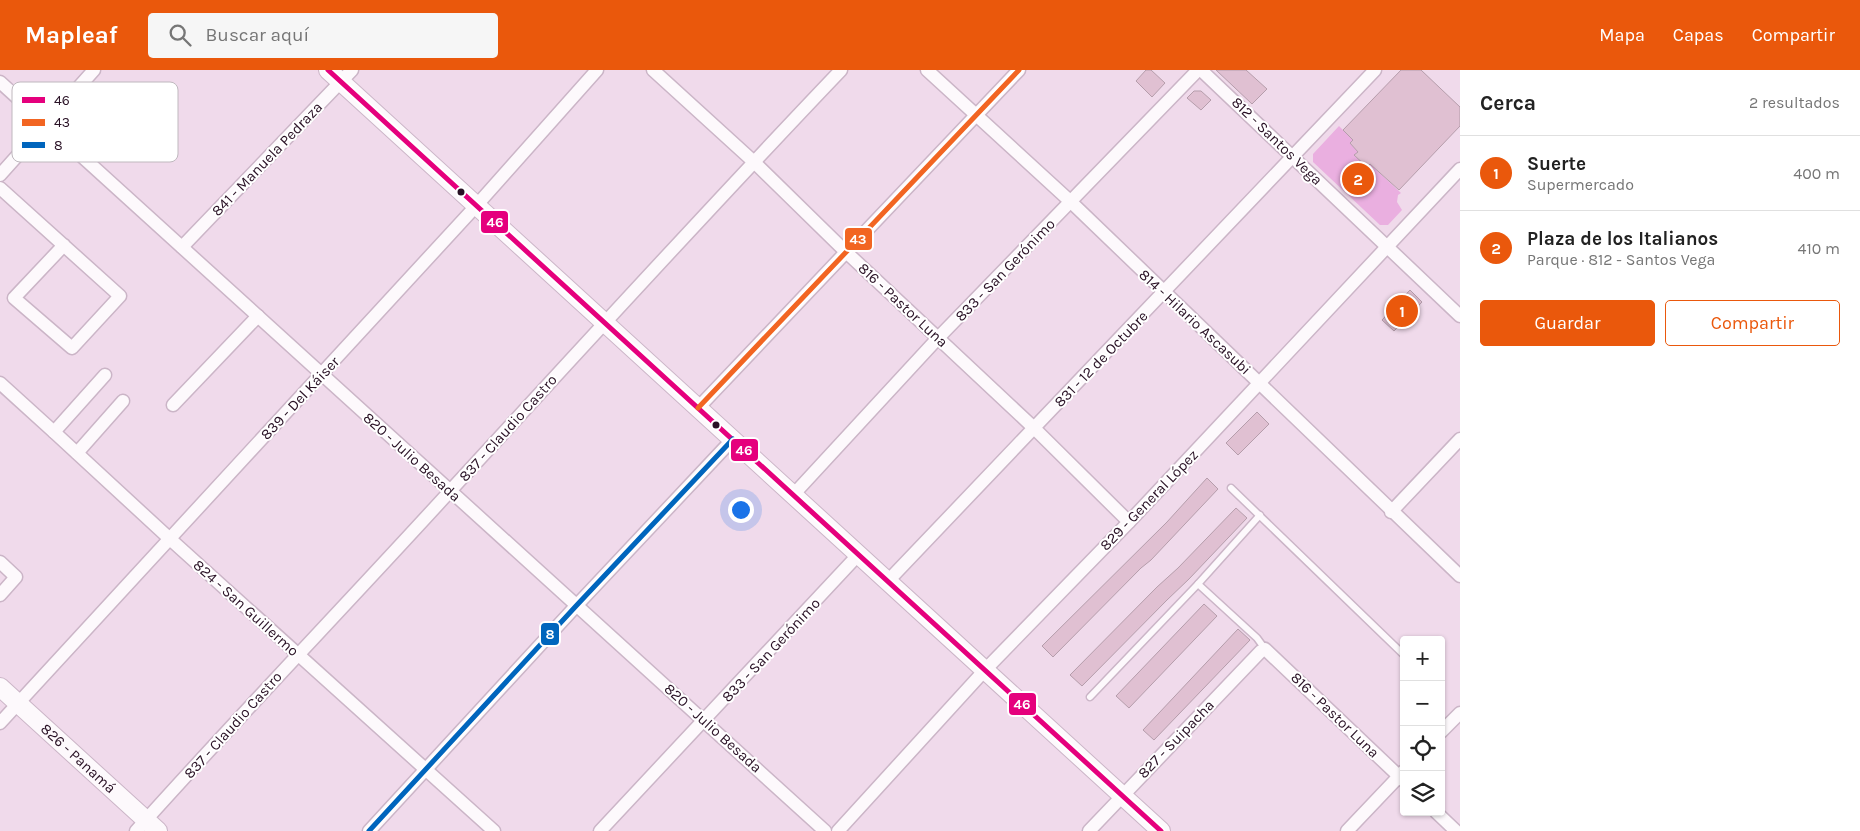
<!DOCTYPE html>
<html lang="es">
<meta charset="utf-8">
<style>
:root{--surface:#fff;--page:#f6f6f6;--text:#222;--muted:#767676;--line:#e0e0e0;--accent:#ea580c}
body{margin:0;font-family:Karla,sans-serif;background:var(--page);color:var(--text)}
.controls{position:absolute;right:15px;bottom:15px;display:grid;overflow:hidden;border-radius:5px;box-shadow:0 1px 4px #0004}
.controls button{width:45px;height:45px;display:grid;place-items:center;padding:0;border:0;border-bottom:1px solid var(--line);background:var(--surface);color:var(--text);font:25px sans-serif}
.you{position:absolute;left:740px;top:439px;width:18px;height:18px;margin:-12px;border:4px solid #fff;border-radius:50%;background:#1a73e8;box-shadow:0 0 0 8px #1a73e833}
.badge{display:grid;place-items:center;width:32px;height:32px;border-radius:50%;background:var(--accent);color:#fff;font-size:16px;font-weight:700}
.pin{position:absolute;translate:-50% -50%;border:2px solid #fff;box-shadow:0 1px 5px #0006}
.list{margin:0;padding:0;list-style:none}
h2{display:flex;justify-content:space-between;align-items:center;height:65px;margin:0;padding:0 20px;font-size:21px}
h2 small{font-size:16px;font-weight:400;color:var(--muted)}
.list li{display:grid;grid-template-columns:32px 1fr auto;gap:15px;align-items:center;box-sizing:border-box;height:75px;padding:0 20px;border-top:1px solid var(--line)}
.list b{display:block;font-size:19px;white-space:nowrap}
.list p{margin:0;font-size:16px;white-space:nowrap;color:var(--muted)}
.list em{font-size:16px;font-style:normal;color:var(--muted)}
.actions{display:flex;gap:10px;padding:15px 20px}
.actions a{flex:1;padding:11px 0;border:1px solid var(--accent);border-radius:5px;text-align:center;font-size:18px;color:var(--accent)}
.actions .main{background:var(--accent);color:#fff}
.icon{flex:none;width:28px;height:28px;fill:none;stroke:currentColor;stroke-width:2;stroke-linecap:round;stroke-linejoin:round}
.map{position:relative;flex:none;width:1460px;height:761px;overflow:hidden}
header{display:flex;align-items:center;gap:30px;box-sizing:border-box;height:70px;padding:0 25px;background:var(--accent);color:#fff}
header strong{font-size:24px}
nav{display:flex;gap:28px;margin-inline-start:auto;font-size:18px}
.search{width:350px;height:45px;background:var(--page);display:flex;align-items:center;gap:12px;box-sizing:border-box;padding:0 18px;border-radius:5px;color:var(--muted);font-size:19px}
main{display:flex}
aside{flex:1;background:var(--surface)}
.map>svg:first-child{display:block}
.green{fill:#eaafe0}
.building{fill:#e0c0d2;stroke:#b59dab}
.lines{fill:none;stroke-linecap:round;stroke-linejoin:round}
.lane-casing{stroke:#cbb5c7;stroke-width:9}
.street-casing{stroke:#cbb5c7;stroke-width:15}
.secondary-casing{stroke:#cbb5c7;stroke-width:20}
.lane{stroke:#fdf9fc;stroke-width:6}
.street{stroke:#fdf9fc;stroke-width:12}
.secondary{stroke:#fdf9fc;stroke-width:18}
.bus-1-casing{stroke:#fff;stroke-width:9}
.bus-2-casing{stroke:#fff;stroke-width:9}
.bus-3-casing{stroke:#fff;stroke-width:9}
.bus-1{stroke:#e5007d;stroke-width:5}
.bus-2{stroke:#f26522;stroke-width:5}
.bus-3{stroke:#0065bd;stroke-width:5}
.bus-dot{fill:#291125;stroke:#fff;stroke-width:2}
.labels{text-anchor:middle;stroke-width:4;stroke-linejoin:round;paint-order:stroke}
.street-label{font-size:15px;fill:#291125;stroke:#fff}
.key{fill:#fff;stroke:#bfb8be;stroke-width:1}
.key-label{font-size:14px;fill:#291125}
.line-badge{stroke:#fff;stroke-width:2}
.badge-label{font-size:14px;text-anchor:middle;font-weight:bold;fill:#fff}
</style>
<header>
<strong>Mapleaf</strong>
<div class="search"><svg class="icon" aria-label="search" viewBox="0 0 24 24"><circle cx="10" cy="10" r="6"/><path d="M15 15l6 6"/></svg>Buscar aquí</div>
<nav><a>Mapa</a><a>Capas</a><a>Compartir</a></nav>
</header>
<main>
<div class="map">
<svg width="1460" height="761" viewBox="0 0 1460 761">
<rect width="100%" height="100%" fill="#f0daeb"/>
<polygon class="green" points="1339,56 1353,70 1350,73 1358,82 1355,86 1367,97 1370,94 1401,123 1398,125 1397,132 1402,140 1388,155 1380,155 1313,92 1313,84"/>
<g class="building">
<polygon points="1146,0 1151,0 1165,13 1152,27 1136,11"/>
<polygon points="1216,0 1246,0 1267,19 1252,34"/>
<polygon points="1401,0 1421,0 1460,37 1460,56 1399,120 1370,94 1367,97 1354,85 1358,82 1350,73 1353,70 1343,60"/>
<polygon points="1194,21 1201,21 1211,30 1201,40 1187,28"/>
<polygon points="1410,220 1422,232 1394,261 1382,250"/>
<polygon points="1257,342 1269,354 1238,385 1226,373"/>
<polygon points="1207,408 1218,419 1151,490 1141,498 1053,587 1042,576 1167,452"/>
<polygon points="1236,438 1247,448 1189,509 1167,530 1082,616 1070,605 1157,517 1178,498"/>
<polygon points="1204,534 1217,546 1129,638 1116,626"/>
<polygon points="1238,559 1250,570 1154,670 1143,660"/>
</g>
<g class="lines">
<g class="lane-casing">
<g id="lane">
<polyline points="1231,418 1404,585"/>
<polyline points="1198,514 1257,568 1265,579"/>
<polyline points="1090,627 1198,514 1260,445"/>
</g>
</g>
<g class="street-casing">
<g id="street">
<polyline points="653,0 754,92 845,181 1034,358 1129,452"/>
<polyline points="927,0 1071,132 1460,506"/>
<polyline points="1201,0 1460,246"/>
<polyline points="0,12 825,761"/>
<polyline points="0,105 94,0"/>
<polyline points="0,118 120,226 72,278 14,228 64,175"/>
<polyline points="182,177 352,0"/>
<polyline points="0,313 54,362 170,469 494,761"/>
<polyline points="173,335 258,246"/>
<polyline points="698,338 1019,0"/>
<polyline points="54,362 105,305"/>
<polyline points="77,383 123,331"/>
<polyline points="794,424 938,268 1198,0"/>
<polyline points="1391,442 1460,369"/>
<polyline points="0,492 16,507 0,525"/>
<polyline points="887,512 1375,0"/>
<polyline points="0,653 476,136 597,0"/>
<polyline points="1441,662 1460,643"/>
<polyline points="1436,742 1456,761"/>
<path d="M136,761C239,646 347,534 451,420C580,280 709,138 841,0"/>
<polyline points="369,761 576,536 733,369"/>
<polyline points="600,761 858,485"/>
<polyline points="838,761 984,601 1129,452 1460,99"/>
<polyline points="1089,761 1261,581 1265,579 1404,711"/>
<polyline points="1347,761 1404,701"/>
</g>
</g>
<g class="secondary-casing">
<g id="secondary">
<polyline points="328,0 1161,761"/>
<path id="s1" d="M0,617L158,761"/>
</g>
</g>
<use href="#lane" class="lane"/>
<use href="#street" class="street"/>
<use href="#secondary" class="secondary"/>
<g class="bus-1-casing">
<polyline id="bus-1" points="328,0 1161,761"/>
</g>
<g class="bus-2-casing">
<polyline id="bus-2" points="698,338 1019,0"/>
</g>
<g class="bus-3-casing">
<polyline id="bus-3" points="369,761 576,536 733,369"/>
</g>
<use href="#bus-1" class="bus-1"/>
<use href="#bus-2" class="bus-2"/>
<use href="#bus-3" class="bus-3"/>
</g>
<g class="bus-dot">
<circle cx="461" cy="122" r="4.5"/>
<circle cx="716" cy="355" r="4.5"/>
</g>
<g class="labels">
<g class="street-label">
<text transform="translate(1277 71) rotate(44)" y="5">812 - Santos Vega</text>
<text transform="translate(267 89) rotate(-46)" y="5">841 - Manuela Pedraza</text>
<text transform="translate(1005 200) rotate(-46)" y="5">833 - San Gerónimo</text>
<text transform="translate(903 235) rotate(43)" y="5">816 - Pastor Luna</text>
<text transform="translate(1195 252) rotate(43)" y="5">814 - Hilario Ascasubi</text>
<text transform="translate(1101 289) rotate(-46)" y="5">831 - 12 de Octubre</text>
<text transform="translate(300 328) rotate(-47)" y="5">839 - Del Káiser</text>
<text transform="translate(508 358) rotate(-48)" y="5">837 - Claudio Castro</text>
<text transform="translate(412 387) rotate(42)" y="5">820 - Julio Besada</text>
<text transform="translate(1149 430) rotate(-46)" y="5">829 - General López</text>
<text transform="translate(246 538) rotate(42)" y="5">824 - San Guillermo</text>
<text transform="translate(771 580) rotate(-47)" y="5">833 - San Gerónimo</text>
<text transform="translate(1335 645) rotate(44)" y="5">816 - Pastor Luna</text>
<text transform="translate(233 655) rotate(-48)" y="5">837 - Claudio Castro</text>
<text transform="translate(713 658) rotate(42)" y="5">820 - Julio Besada</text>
<text transform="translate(1176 669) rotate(-46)" y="5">827 - Suipacha</text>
<text dy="5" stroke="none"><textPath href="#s1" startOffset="106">826 - Panamá</textPath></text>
</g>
</g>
<rect x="12" y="12" width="166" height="80" rx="8" class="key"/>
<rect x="22" y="27" width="23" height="6" fill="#e5007d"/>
<rect x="22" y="49" width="23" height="7" fill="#f26522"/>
<rect x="22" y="72" width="23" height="6" fill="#0065bd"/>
<g class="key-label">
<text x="54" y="35">46</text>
<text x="54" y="57">43</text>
<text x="54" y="80">8</text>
</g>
<g class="line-badge">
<rect x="480" y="140" width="29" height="24" rx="5" fill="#e5007d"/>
<rect x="844" y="157" width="29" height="24" rx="5" fill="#f26522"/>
<rect x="730" y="368" width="29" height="24" rx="5" fill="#e5007d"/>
<rect x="540" y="552" width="20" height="24" rx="5" fill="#0065bd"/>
<rect x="1008" y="622" width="29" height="24" rx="5" fill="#e5007d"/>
</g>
<g class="badge-label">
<text x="495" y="157">46</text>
<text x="858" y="174">43</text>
<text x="744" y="385">46</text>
<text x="550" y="569">8</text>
<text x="1022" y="639">46</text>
</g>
</svg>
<div class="controls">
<button>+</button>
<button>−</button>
<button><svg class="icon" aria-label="locate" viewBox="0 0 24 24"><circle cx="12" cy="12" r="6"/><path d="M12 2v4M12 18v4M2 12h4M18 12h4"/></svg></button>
<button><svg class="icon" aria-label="layers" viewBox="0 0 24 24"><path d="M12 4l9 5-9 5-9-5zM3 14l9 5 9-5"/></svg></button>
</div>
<div class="you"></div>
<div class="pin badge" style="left:1402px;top:241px">1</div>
<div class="pin badge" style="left:1358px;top:109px">2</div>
</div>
<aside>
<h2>Cerca<small>2 resultados</small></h2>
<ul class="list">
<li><span class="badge">1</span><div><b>Suerte</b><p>Supermercado</p></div><em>400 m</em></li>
<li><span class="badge">2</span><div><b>Plaza de los Italianos</b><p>Parque · 812 - Santos Vega</p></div><em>410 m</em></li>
</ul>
<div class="actions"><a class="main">Guardar</a><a>Compartir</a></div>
</aside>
</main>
